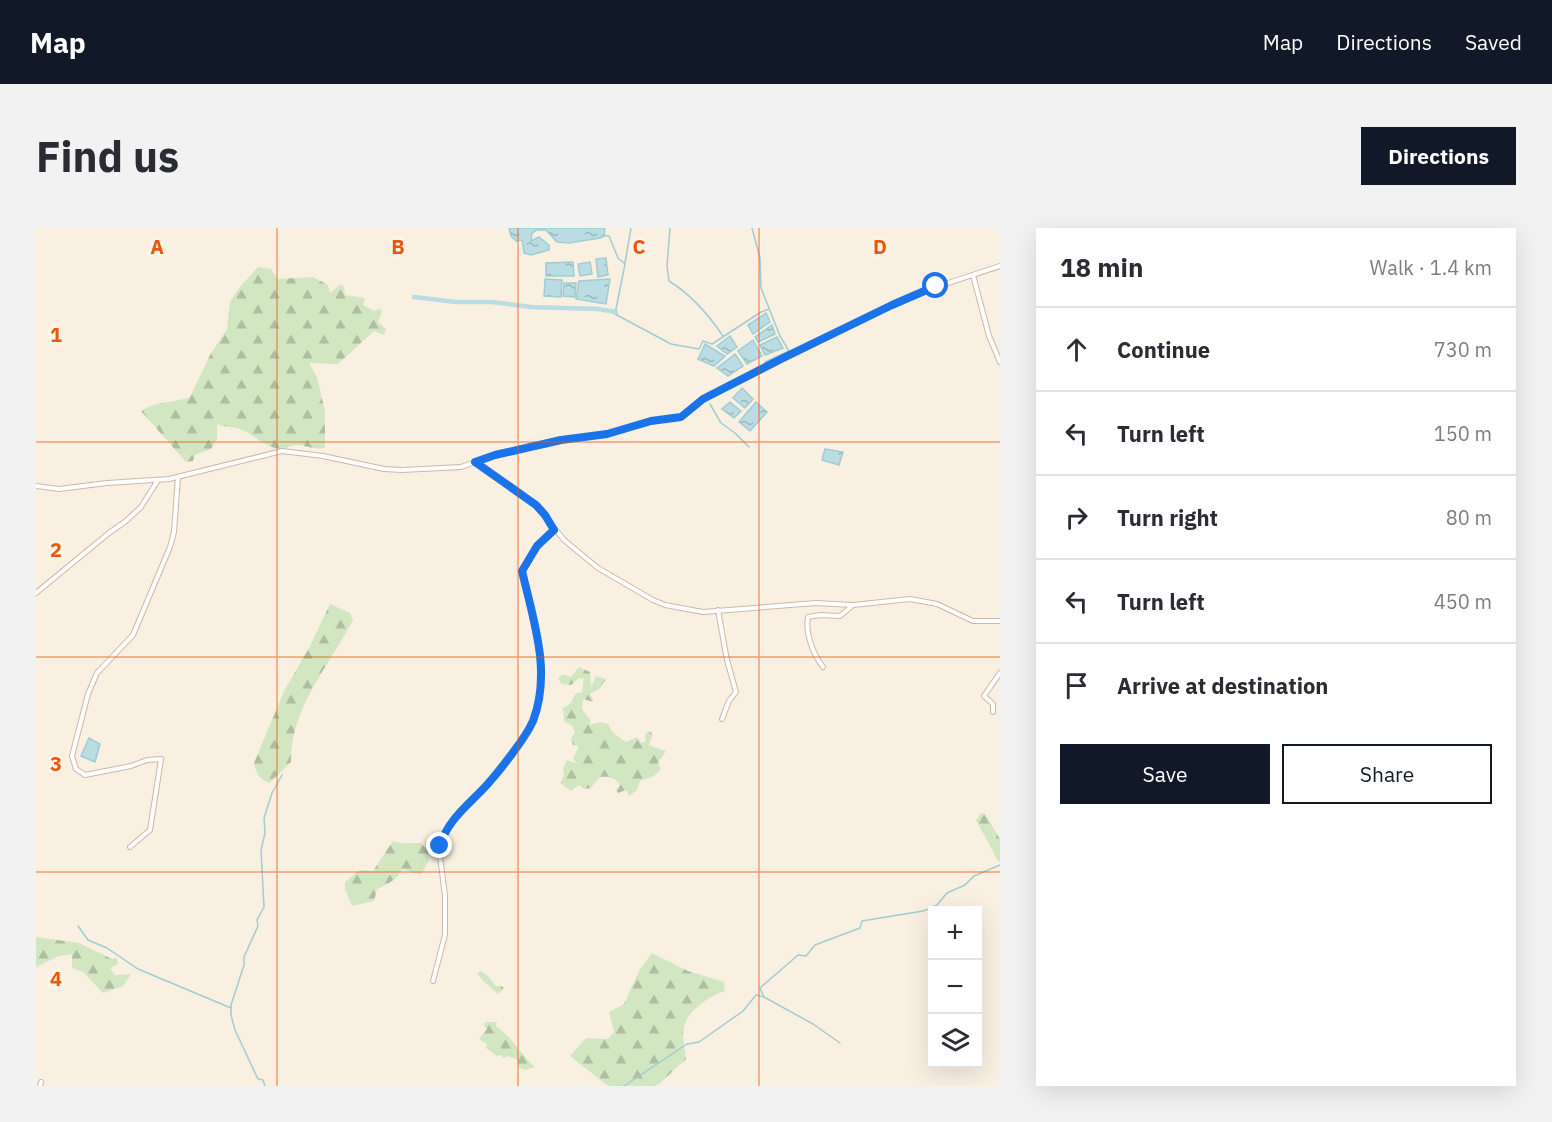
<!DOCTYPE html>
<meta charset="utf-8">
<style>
:root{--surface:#fff;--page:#f2f2f3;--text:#2b2b33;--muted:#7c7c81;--line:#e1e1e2;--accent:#111827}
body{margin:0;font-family:"IBM Plex Sans",sans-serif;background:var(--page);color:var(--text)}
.controls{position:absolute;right:18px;bottom:18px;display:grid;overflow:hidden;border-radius:0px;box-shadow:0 6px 24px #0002}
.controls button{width:54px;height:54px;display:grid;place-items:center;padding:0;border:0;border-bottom:2px solid var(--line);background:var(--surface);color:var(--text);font:30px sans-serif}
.stop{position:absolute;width:18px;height:18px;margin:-14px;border:4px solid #1a73e8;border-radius:50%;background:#fff}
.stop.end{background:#1a73e8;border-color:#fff;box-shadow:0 2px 6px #0008}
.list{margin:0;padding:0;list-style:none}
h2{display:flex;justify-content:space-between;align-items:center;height:78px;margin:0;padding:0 24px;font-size:26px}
h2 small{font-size:20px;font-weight:400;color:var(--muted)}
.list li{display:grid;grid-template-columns:39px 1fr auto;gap:18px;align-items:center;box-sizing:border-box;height:84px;padding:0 24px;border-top:2px solid var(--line)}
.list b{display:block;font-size:22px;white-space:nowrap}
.list em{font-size:20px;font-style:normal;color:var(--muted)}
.actions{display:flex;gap:12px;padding:18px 24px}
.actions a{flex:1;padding:14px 0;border:2px solid var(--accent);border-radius:0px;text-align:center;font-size:21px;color:var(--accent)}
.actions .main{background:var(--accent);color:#fff}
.icon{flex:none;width:33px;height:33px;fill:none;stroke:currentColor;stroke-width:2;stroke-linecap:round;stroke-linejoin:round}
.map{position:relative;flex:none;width:964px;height:858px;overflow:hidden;border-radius:0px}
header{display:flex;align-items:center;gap:36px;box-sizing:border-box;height:84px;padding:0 30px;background:var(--accent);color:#fff}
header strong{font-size:28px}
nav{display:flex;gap:33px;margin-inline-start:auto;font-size:21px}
.intro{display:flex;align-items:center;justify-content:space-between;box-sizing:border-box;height:144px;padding:0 36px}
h1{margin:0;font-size:42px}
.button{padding:15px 27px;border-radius:0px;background:var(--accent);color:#fff;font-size:21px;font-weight:700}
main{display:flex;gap:36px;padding:0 36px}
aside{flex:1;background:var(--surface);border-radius:0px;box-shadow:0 6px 24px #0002}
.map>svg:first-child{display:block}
.forest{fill:url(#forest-firs)}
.water{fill:url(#water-ripples);stroke:#a0ccd3;stroke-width:1.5}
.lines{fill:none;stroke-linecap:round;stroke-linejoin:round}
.stream{stroke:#a0ccd3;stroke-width:1.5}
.canal{stroke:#b9dde2;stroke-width:4.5}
.minor-casing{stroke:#cab8aa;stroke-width:6}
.minor{stroke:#fff;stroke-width:4}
.route{stroke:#1a73e8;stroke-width:8}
.grid{fill:none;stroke:#e8590c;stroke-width:1.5;stroke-opacity:0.55}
.grid-label{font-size:20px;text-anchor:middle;font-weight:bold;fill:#e8590c;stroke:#fef5e8;stroke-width:6;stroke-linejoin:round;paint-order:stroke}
</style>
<header>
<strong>Map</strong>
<nav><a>Map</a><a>Directions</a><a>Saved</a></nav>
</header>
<div class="intro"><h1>Find us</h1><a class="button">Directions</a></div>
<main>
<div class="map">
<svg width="964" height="858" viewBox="0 0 964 858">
<defs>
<pattern id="forest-firs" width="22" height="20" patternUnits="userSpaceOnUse" patternTransform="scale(1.5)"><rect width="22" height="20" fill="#d2e6c2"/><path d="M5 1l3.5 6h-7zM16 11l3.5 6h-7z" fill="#afbda0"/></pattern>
<pattern id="water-ripples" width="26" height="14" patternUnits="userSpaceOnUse" patternTransform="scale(1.5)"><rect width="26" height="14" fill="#b9dde2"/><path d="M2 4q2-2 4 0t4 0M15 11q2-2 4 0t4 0" fill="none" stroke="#9bb6b9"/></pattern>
</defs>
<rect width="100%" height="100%" fill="#faf0e2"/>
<g class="forest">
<path d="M222,39L235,41L242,51L277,49L292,57L294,65L305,56L308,59L309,67L329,70L327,77L338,83L344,80L346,84L342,94L350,101L348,107L338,103L302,136L273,135L281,149L289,183V219C280,223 273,218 262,217C256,216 251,221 245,221C226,219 219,206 203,201C196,198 191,200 181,196V211L175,221L159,227L157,233L150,234L105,183C120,173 138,175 154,169L174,127L191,101L194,74L203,60Z"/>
<path d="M294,376L314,385L317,392C294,437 254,480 255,534L233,555C223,551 220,545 218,535L248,463L273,420Z"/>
<path d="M543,439L554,444L555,459L560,448L570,451L563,461L554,466L558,474L547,471L546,481L555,493L553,497L564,494L572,496L577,505L590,514L601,509L605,515L610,513L609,506L613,503L617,506L613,517L630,523L622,535L625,541L618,548L604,553L601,562L593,568L590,562L582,565L580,562L584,557C580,550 572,548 564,549L555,560L548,561L543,557L535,563L524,555L528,548L527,540L531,532L540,535L537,530L543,518L537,517L535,510L539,504L536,498L528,493L527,480L535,475L539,466L546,464L548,450L542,451L535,457L526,456L522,451L526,446L535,449Z"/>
<polygon points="945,585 949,586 964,611 964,633 962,633 940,592"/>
<path d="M357,613L365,615H385L392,623L393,632L385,647L366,641C362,651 351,657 341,661L338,673L316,678L309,661V654L324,642L337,643Z"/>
<polygon points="0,709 43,715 76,731 81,730 82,736 74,740 79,747 95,746 87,758 67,765 47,744 36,740 36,726 23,728 0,739"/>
<path d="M616,725L652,743L688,754L689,763C679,766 673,770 665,776C643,793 646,805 650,831L623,856L618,858H572L534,828L550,810L572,811L578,804L573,784L588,776L604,741Z"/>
<polygon points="445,743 452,748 460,758 466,758 468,761 462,766 446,752 441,745"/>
<path d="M449,794H461L460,798C476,809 485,827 499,839L489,842L482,839V832L472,828L467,830L465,827L461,828L450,820L451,816L443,811L451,801L448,798Z"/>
</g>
<g class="water">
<polygon points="473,0 569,0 568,8 564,10 533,15 521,14 510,2 501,2 496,5 495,13 503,9 513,17 513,22 495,27 488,25 486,12 480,13 475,8"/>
<polygon points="570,30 572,47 562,49 560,31"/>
<polygon points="537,34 538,48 510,48 510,35"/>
<polygon points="554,34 556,46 544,48 542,36"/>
<polygon points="509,51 526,52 525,69 508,68"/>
<polygon points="574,51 570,76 540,71 543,53"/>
<polygon points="528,55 540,55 539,69 527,68"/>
<polygon points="730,85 734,94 717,106 712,97"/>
<polygon points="736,97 739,106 722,114 719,109"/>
<polygon points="694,108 701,119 691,126 681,118"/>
<polygon points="741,109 747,120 729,127 724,117"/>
<polygon points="717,112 726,128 711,136 702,123"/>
<polygon points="669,116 689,128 678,138 662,131"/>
<polygon points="699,126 707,138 692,148 681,140"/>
<polygon points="706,160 717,171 709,180 697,170"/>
<polygon points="694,174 705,183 698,190 686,181"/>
<polygon points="720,174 731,184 714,203 703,194"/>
<polygon points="789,221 807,224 803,237 786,232"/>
<polygon points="53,510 64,516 59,534 45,528"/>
</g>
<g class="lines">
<g class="stream">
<path d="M634,0L631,38L633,53C656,67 672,86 687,108"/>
<polyline points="716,0 724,30 725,60 744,108 753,123 729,134 730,136"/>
<polyline points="566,7 573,8 582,30 589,36 579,86 635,116 663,121 667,113 676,116 725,84 733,81"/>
<polyline points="589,35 595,0"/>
<polyline points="674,176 685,195 699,205 713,219"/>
<polyline points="42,698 52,712 71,720 102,741 195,780"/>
<polyline points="728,769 724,760 762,727 770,728 779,717 824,700 826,693 887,683 895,680 901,677 911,665 929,657 938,648 964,637"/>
<polyline points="229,858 227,852 222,851 199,802 195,787 195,777 208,737 208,729 222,698 221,692 228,679 225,622 229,605 228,590 236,565 246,547"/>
<polyline points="588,858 651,816 663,814 707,783 720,767 728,769 777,796 804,815"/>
</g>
<polyline class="canal" points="378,69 420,74 456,74 495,79 562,81 580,84"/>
<g class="minor-casing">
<g id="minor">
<polyline points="937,47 953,108 964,134"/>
<polyline points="439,234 500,277 528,312 562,340 617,372 629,377 667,384 780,375 817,377 874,371 901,376 937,393 964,393"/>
<polyline points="0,258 23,261 71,255 133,251 246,223 287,228 348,241 366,242 425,239 459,227 525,212 571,206 615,193 645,189 667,171 856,77 900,59 964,38"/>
<polyline points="0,365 73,305 90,293 105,279 122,252"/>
<polyline points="682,382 691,432 700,464 693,473 686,491"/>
<path d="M787,439C777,426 769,405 772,389L784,387L804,388L816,378"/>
<polyline points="957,484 957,476 948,468 964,445"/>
<polyline points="94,619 114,602 125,531 111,532 95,538 49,547 40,541 36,528 52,466 61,445 97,407 134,319 138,304 142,249"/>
<polyline points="397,753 409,707 409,668 404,628 406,609 424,583 449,559 491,504 497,493 502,474 506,445 505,429 486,343 501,318 518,302"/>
<polyline points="4,858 5,854"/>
</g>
</g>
<use href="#minor" class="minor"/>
</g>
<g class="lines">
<path class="route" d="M404,618C411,593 431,578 448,560C462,545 489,511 497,493C516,444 497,391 486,343L501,318L518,302L509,287L500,277L439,234L459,227L525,212L571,206L615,193L645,189L667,171L747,130L856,77L900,58"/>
</g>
<path class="grid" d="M241,0V858M482,0V858M723,0V858M0,214H964M0,429H964M0,644H964"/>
<g class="grid-label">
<text x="121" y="26">A</text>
<text x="362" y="26">B</text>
<text x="603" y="26">C</text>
<text x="844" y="26">D</text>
<text x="20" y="114">1</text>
<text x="20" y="329">2</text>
<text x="20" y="543">3</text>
<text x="20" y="758">4</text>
</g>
</svg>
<div class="controls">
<button>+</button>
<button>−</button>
<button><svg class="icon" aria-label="layers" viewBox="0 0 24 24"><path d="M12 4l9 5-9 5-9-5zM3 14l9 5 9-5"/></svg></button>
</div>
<div class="stop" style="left:900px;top:58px"></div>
<div class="stop end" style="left:404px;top:618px"></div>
</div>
<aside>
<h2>18 min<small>Walk · 1.4 km</small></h2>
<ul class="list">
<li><svg class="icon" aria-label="ahead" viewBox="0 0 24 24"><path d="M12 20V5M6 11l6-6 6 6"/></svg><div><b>Continue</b></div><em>730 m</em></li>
<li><svg class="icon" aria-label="left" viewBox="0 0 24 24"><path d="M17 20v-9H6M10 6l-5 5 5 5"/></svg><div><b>Turn left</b></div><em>150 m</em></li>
<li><svg class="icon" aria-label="right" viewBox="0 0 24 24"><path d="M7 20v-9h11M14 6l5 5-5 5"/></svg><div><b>Turn right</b></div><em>80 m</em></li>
<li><svg class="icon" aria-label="left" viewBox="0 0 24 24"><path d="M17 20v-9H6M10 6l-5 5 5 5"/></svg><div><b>Turn left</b></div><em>450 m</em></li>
<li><svg class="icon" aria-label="arrive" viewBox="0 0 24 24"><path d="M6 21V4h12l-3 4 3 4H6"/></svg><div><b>Arrive at destination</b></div></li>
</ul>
<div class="actions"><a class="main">Save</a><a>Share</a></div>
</aside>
</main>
